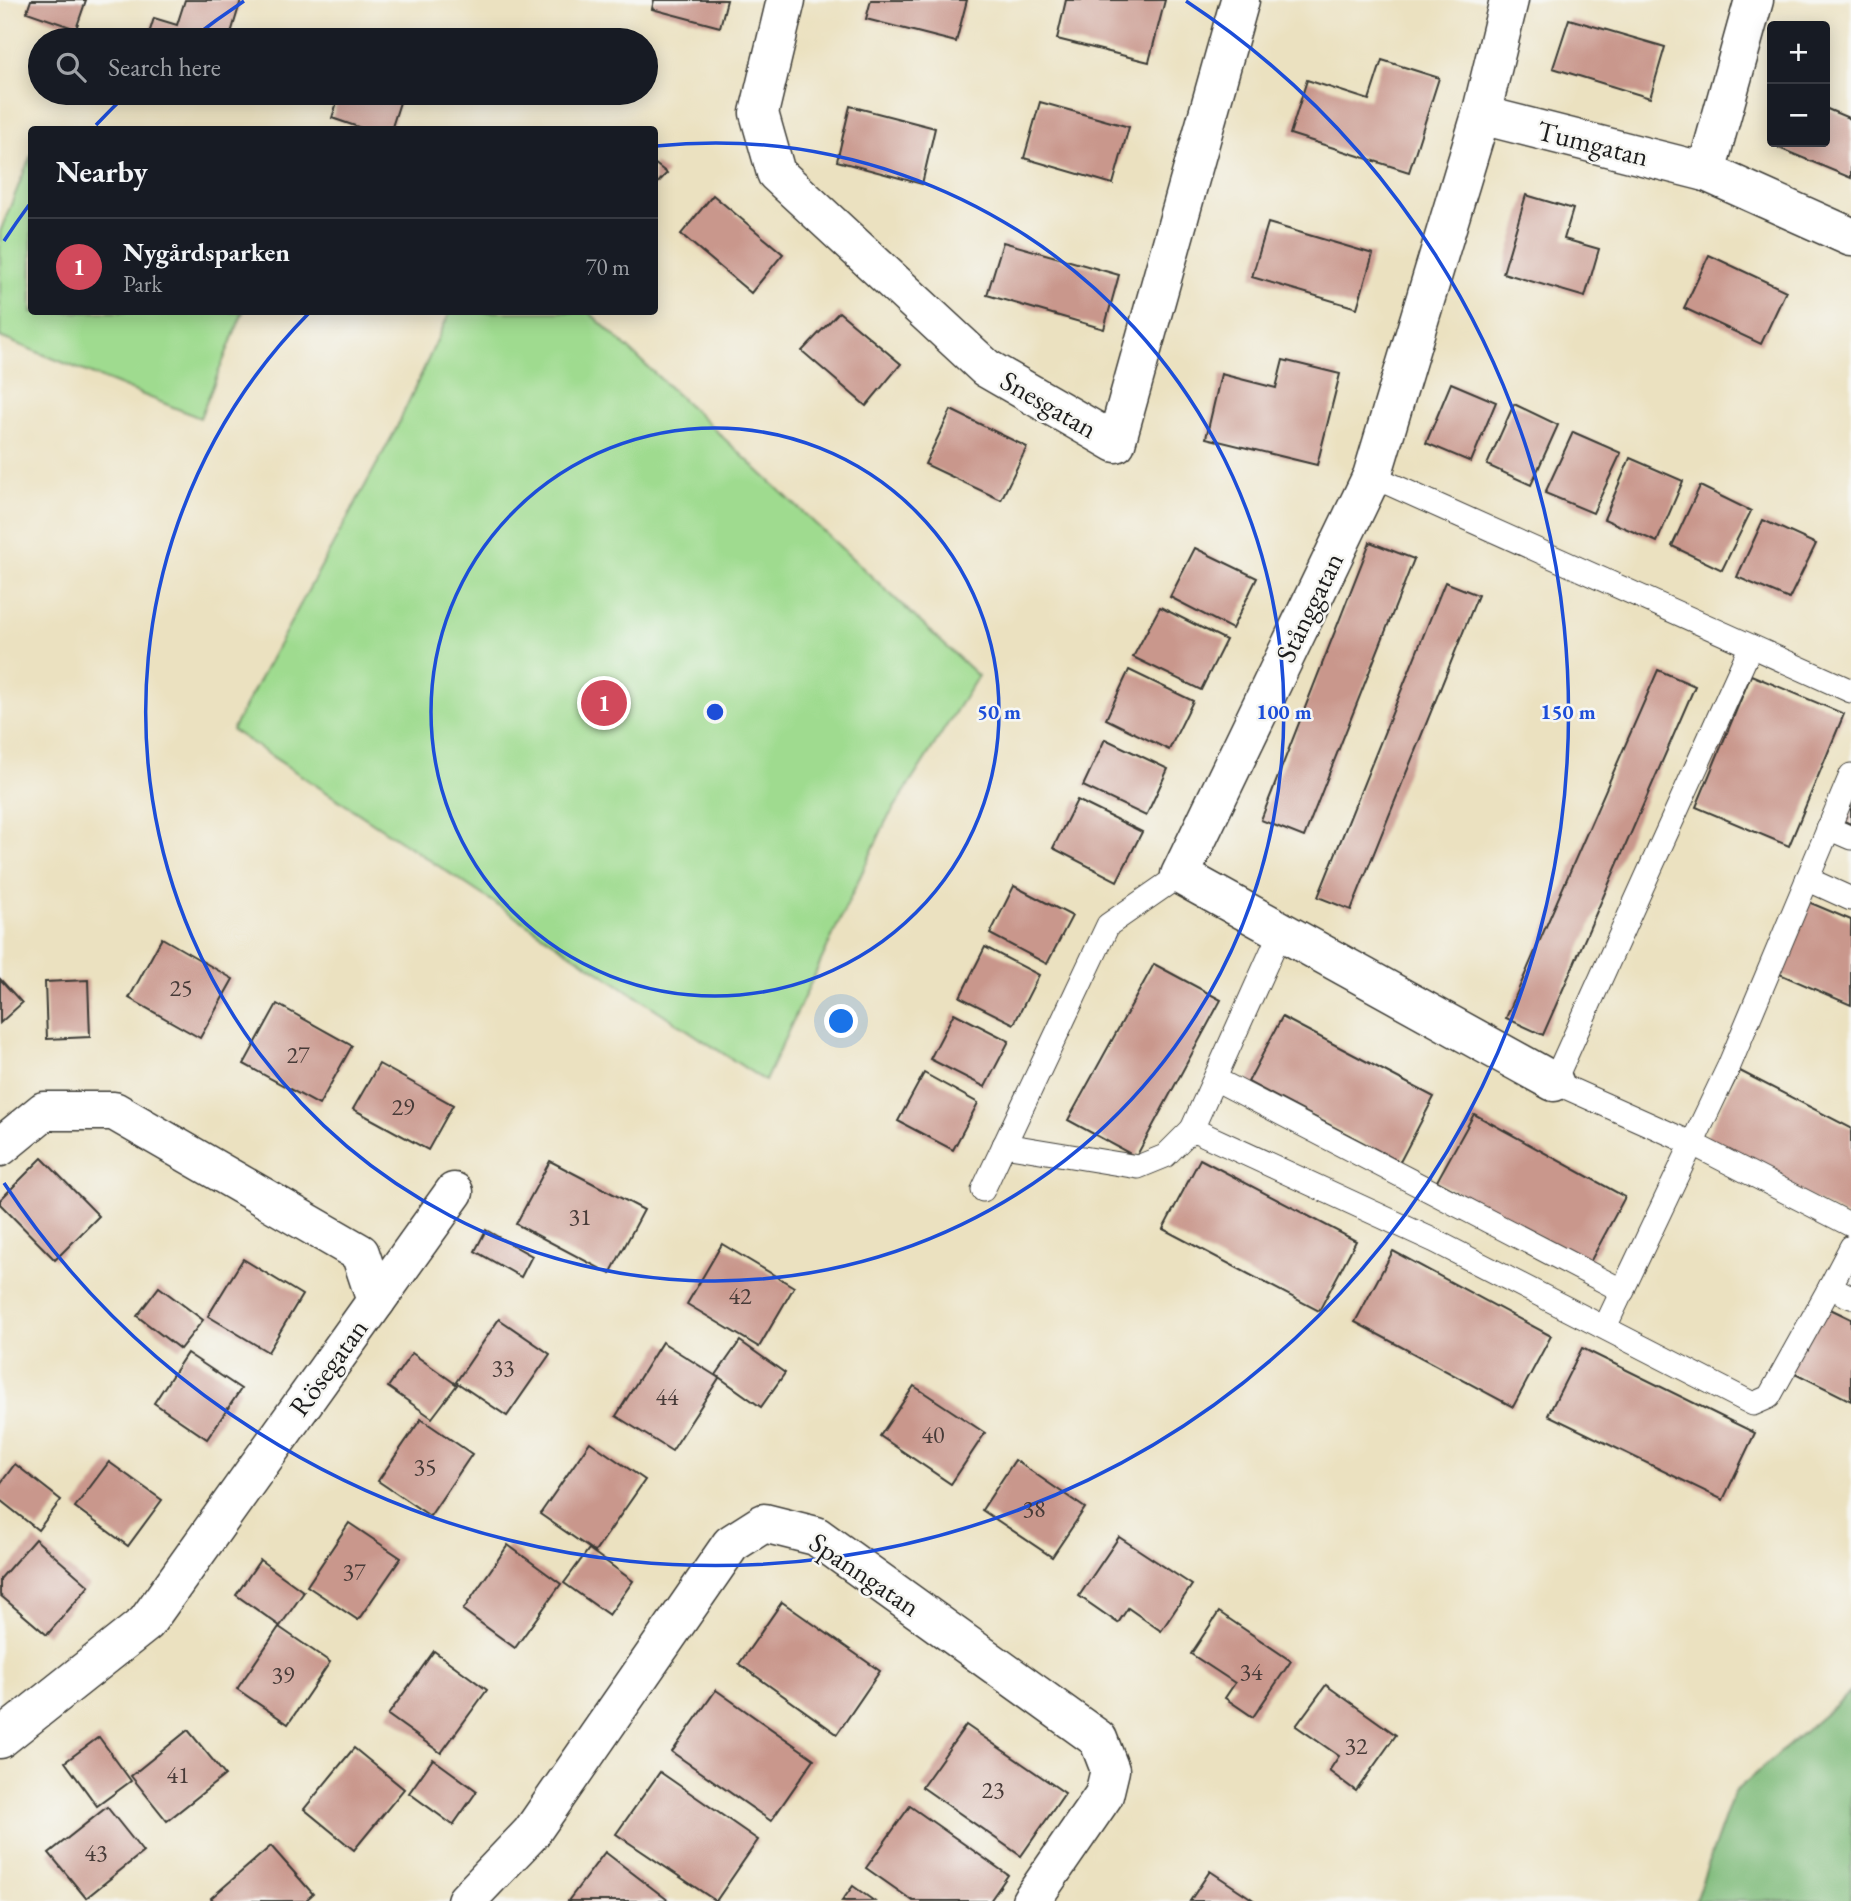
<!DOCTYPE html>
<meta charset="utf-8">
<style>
:root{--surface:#171b24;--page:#20242c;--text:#f1f3f6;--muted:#9ea1a6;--line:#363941;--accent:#d1495b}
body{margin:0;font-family:"EB Garamond",serif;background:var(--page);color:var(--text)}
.controls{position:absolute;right:21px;top:21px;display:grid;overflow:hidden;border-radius:7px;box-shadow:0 4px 18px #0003}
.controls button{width:63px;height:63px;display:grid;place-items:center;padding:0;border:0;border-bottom:2px solid var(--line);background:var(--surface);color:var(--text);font:35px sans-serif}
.you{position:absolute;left:842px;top:1022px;width:24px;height:24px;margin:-18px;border:5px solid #fff;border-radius:50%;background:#1a73e8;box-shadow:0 0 0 10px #1a73e833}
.badge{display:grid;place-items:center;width:46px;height:46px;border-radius:50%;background:var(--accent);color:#fff;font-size:23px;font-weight:700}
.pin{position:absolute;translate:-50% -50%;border:4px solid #fff;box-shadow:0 2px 7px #0006}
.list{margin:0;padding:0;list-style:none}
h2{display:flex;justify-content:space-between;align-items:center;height:91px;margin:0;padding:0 28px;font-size:30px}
h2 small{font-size:23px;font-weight:400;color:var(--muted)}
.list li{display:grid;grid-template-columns:46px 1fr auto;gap:21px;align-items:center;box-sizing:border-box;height:98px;padding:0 28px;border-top:2px solid var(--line)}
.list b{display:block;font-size:26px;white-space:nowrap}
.list p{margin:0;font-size:23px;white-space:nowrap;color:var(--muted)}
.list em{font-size:23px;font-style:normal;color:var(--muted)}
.icon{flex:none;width:38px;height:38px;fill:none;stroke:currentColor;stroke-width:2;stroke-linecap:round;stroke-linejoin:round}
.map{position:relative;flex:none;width:1851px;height:1901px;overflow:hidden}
.search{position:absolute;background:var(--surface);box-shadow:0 4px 18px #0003;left:28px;top:28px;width:630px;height:77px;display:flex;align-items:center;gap:18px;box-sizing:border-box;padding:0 24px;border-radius:38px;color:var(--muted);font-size:26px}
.panel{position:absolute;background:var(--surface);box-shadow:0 4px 18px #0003;left:28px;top:126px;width:630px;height:189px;border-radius:7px}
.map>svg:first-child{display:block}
.green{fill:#9fdb8f;stroke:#5e7c56;stroke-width:2}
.forest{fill:#7fbb7a;stroke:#4e6c4b;stroke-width:2}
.building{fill:#c9978c}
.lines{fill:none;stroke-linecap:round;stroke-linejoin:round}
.lane-casing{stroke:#3b3a35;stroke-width:25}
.street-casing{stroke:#3b3a35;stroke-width:41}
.lane{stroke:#fff;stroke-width:23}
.street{stroke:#fff;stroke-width:38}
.ring{fill:none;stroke:#1d4ed8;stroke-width:3.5}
.labels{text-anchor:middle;stroke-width:5;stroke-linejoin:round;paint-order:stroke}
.number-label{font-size:24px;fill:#473b38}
.street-label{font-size:28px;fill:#1c1c1c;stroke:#f6f6f2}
.centre{fill:#1d4ed8;stroke:#f6f6f2;stroke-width:3.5}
.ring-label{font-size:21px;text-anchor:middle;font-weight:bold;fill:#1d4ed8;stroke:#f6f6f2;stroke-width:5;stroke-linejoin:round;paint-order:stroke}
</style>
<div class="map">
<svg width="1851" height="1901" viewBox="0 0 1851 1901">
<rect width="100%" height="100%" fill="#f6f6f2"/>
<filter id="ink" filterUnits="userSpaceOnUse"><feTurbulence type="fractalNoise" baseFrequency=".0143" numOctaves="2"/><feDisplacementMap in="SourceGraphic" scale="14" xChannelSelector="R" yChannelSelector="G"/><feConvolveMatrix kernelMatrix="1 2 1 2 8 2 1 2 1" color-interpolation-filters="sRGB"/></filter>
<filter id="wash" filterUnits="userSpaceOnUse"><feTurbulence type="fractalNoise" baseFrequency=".00686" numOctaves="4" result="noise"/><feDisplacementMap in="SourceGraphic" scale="28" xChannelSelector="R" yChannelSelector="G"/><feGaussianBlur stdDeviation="1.57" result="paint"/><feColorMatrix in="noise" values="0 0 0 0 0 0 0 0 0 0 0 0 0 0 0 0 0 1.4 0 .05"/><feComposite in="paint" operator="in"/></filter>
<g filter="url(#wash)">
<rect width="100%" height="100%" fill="#ebe1c0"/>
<g class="green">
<polygon points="31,155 32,312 243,312 200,418 0,337 0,232"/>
<polygon points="450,312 589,312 978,676 886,821 765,1081 232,730 396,429"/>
</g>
<polygon class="forest" points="1851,1692 1851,1901 1695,1901 1734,1792"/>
<g id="blocks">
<g class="building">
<polygon points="31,0 86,0 76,29 27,12"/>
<polygon points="185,0 241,0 229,40 147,40 154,18 177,25"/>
<polygon points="654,0 727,0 720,27 652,9"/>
<polygon points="871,0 967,0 956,42 866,19"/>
<polygon points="1066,0 1165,0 1149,62 1057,39"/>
<polygon points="1569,19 1665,47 1650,98 1553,68"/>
<polygon points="1382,60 1439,78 1409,172 1290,134 1307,80 1369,100"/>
<polygon points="340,93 403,93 391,130 367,130 332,118"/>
<polygon points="1040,102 1129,127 1113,184 1024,158"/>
<polygon points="850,106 935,128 922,184 837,161"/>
<polygon points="1825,108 1851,119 1851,178 1779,148 1782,142 1825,142"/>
<polygon points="654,163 667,173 654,187"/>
<polygon points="713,195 783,254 751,293 681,234"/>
<polygon points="1526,195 1573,209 1564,239 1599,249 1585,297 1503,273"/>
<polygon points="1268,223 1373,254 1357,308 1252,277"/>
<polygon points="1003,242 1119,275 1104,329 987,295"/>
<polygon points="1709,255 1786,291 1761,344 1684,308"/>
<polygon points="839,312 901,364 866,406 802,351"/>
<polygon points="1283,360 1340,374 1317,465 1206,438 1221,374 1276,388"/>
<polygon points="1451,383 1496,402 1471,462 1426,443"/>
<polygon points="1514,404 1558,425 1531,485 1487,465"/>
<polygon points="951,410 1027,447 1001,500 925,464"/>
<polygon points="1573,432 1621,453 1593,513 1545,493"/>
<polygon points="1630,458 1683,481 1657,542 1604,519"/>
<polygon points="1700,486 1751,511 1722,570 1672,546"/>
<polygon points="1763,520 1816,544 1789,599 1737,577"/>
<polygon points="1370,542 1414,559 1304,837 1261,820"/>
<polygon points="1195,548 1257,578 1232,629 1170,597"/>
<polygon points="1445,582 1478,595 1351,910 1318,897"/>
<polygon points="1160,607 1226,640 1201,690 1133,657"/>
<polygon points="1129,670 1193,701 1169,750 1106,719"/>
<polygon points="1658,670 1695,686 1543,1035 1506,1018"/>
<polygon points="1751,675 1844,714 1789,846 1696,807"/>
<polygon points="1105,739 1168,769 1146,816 1083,786"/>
<polygon points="1851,791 1851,824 1839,819"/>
<polygon points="1077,800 1142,832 1117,881 1053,848"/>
<polygon points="1014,886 1072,916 1047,964 990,934"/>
<polygon points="1806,901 1851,920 1851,1005 1775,972"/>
<polygon points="162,938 233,979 200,1038 129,998"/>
<polygon points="985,947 1039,975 1014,1024 960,997"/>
<polygon points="1154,964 1221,1000 1136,1157 1068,1120"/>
<polygon points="0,979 22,1003 0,1023"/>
<polygon points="88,980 90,1037 47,1039 45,982"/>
<polygon points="277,1004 352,1046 319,1105 244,1064"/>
<polygon points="954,1013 1009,1041 985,1087 930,1059"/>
<polygon points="1282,1017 1434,1097 1400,1162 1248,1082"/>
<polygon points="379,1064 453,1105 428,1150 353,1109"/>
<polygon points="1740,1071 1851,1128 1851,1219 1703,1143"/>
<polygon points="924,1073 978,1103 953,1150 898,1121"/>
<polygon points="1474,1114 1625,1197 1589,1264 1437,1181"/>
<polygon points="42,1158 99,1216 55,1260 0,1204 0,1200"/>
<polygon points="1200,1159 1356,1241 1319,1311 1163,1229"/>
<polygon points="550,1161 644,1210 610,1274 516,1224"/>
<polygon points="486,1230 532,1256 521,1277 475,1251"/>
<polygon points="722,1244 794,1287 759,1347 687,1304"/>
<polygon points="1393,1251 1551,1336 1513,1407 1355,1322"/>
<polygon points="243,1259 302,1295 268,1352 208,1316"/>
<polygon points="159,1287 203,1320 180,1349 137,1316"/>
<polygon points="1822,1305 1851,1319 1851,1401 1789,1370"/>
<polygon points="499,1319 550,1354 507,1416 456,1382"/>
<polygon points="740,1341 785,1373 761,1407 716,1375"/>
<polygon points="662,1342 719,1378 672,1451 616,1416"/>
<polygon points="1582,1348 1755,1433 1723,1500 1548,1415"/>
<polygon points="187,1353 241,1389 207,1439 154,1403"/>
<polygon points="412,1353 457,1385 432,1418 388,1387"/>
<polygon points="914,1386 985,1433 951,1484 880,1436"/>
<polygon points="421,1419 472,1454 430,1516 378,1481"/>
<polygon points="590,1442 645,1480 595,1552 540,1514"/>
<polygon points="1015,1460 1085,1508 1052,1557 982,1510"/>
<polygon points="109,1462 162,1500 128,1546 75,1507"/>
<polygon points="15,1464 61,1500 38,1530 0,1500 0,1484"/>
<polygon points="349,1523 401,1558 358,1620 307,1586"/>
<polygon points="1119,1537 1192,1585 1161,1631 1128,1608 1118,1623 1079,1596"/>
<polygon points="35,1539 89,1586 47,1635 0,1595 0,1579"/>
<polygon points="508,1545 561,1584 515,1648 463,1610"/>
<polygon points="589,1549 633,1581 609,1615 564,1583"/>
<polygon points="260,1560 304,1592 280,1626 236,1595"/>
<polygon points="782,1602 880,1671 837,1734 739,1664"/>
<polygon points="1219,1612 1291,1661 1253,1717 1225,1698 1235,1683 1191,1654"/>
<polygon points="279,1627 330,1662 288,1724 237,1689"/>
<polygon points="434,1651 487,1690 441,1753 388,1715"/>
<polygon points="1326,1685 1396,1735 1356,1791 1329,1771 1339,1756 1296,1726"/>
<polygon points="716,1690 814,1759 771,1821 672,1752"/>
<polygon points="966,1725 1065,1793 1021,1856 922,1787"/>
<polygon points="188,1730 225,1775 167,1821 131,1776"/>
<polygon points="99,1737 131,1781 97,1806 65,1762"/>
<polygon points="354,1748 404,1789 354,1850 304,1809"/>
<polygon points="433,1759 477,1791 453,1825 409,1793"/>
<polygon points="660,1772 758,1840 716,1901 616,1834"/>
<polygon points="910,1806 1008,1875 990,1901 913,1901 866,1868"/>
<polygon points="107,1807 143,1852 86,1898 49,1853"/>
<polygon points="271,1846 313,1894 305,1901 214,1901 211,1898"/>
<polygon points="605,1852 669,1901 568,1901"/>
<polygon points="1210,1871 1255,1901 1190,1901"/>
<polygon points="853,1886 874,1901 842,1901"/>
</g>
</g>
</g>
<g filter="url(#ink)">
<use href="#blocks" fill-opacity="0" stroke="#3b3a35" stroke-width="2"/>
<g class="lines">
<g class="lane-casing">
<g id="lane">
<polyline points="1372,476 1851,691"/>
<polyline points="1750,648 1554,1082 1693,1144 1851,1225"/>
<polyline points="1828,828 1851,838"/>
<polyline points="1807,879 1851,899"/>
<polyline points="1215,1079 1623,1291"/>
<polyline points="1192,1129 1281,931"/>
<polyline points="1004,1145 1138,1167 1165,1156 1192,1129 1435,1241 1753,1404 1769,1397 1830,1287"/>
<polyline points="983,1190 1108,925 1180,875"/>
<polyline points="1851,1247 1830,1287 1851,1297"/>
<polyline points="1605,1327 1729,1066 1851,775"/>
</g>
</g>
<g class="street-casing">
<g id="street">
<polyline points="786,0 759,113 776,173 986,368 1116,443 1240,0"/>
<polyline points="1509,0 1481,115 1372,476 1180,875 1554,1082"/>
<polyline points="1481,115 1706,172 1851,237"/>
<polyline points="1706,172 1754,0"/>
<polyline points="0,1147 44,1111 114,1111 360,1253 376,1301 146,1623 0,1739"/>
<polyline points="376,1301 454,1192"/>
<polyline points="466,1901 531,1833 731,1544 764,1523 816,1536 1098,1739 1110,1770 1104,1795 1031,1901"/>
</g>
</g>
<use href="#lane" class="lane"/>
<use href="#street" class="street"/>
</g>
</g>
<g class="ring">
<circle cx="715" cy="712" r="284"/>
<path d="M656 146A569 569 0 1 1 309 313"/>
<path d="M4 241A853 853 0 0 1 29 205M96 125A853 853 0 0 1 128 93M190 40A853 853 0 0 1 244 1M1186 1A853 853 0 1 1 4 1183"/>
</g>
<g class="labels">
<g class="number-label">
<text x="181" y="996">25</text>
<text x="298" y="1063">27</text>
<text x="403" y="1115">29</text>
<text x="580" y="1225">31</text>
<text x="740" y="1304">42</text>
<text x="503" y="1376">33</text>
<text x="667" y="1405">44</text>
<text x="933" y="1443">40</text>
<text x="425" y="1475">35</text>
<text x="1034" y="1517">38</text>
<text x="354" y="1580">37</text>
<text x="1251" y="1680">34</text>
<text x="283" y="1683">39</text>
<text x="1356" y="1754">32</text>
<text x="178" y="1783">41</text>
<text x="993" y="1798">23</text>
<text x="96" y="1861">43</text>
</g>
<g class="street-label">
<text transform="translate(1593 143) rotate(14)" y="10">Tumgatan</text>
<text transform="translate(1049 404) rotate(30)" y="10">Snesgatan</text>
<text transform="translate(1309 607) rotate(-64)" y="10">Stånggatan</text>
<text transform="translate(328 1367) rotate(-54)" y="10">Rösegatan</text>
<text transform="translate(865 1574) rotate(34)" y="10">Spanngatan</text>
</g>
</g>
<circle cx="715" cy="712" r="10" class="centre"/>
<g class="ring-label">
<text x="999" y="719">50 m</text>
<text x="1284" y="719">100 m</text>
<text x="1568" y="719">150 m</text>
</g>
</svg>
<div class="controls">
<button>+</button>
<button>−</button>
</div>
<div class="you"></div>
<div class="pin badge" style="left:604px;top:703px">1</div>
<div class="search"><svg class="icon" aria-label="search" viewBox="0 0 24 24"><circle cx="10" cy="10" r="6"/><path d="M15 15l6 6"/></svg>Search here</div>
<section class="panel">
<h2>Nearby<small></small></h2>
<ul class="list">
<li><span class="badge">1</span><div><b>Nygårdsparken</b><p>Park</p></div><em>70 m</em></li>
</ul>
</section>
</div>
